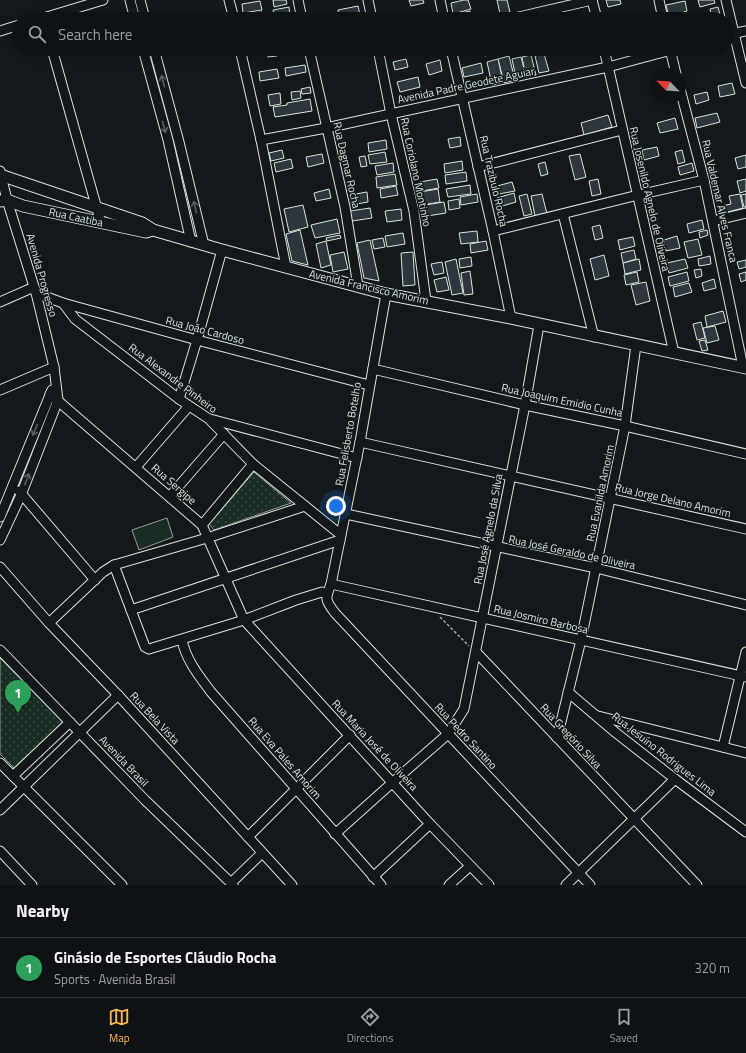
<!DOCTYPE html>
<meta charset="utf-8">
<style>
:root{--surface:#0f1215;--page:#181b1e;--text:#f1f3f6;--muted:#9b9ea0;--line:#2f3234;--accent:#ffb74d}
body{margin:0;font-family:"Titillium Web",sans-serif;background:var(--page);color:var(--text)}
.compass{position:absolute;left:650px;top:68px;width:36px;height:36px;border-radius:50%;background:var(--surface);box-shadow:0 2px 10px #0003;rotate:295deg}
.you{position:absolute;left:336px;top:506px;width:14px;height:14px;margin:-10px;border:3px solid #fff;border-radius:50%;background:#1a73e8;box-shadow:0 0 0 6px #1a73e833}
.badge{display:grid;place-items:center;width:26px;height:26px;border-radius:50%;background:var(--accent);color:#fff;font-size:13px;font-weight:700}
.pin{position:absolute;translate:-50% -33px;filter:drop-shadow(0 1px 2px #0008)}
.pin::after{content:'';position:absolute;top:21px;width:14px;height:12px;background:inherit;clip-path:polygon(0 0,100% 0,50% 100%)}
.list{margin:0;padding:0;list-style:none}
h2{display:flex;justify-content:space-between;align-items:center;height:52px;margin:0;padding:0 16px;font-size:17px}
h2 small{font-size:13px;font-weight:400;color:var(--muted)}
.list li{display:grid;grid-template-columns:26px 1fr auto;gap:12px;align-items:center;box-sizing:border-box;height:60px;padding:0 16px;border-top:1px solid var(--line)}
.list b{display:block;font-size:15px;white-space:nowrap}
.list p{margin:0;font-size:13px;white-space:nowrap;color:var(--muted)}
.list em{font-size:13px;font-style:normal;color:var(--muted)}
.icon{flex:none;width:22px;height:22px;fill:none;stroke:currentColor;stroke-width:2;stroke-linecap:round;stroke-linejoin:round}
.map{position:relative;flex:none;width:746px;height:885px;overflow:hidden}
.search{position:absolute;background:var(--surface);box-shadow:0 2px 10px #0003;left:12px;right:12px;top:12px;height:44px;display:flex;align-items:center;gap:10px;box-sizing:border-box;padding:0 14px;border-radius:22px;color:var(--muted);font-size:15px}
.sheet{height:112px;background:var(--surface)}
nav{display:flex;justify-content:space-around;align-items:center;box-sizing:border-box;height:56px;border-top:1px solid var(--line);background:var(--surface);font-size:11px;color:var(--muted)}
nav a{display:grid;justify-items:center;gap:2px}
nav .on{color:var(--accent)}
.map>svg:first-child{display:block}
.green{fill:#1a2d24;stroke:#939e99}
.park{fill:url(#park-dots);stroke:#939e99}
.building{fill:#2c363c;stroke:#d8e6dc}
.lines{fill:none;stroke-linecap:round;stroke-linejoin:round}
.minor-casing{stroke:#d8e6dc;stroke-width:11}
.major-casing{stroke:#d8e6dc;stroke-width:13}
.path{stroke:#9da8a2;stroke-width:1.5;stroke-dasharray:3 2;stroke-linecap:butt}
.minor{stroke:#14181c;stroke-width:9}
.major{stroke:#14181c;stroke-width:11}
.oneway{stroke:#59605f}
.labels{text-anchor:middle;stroke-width:3;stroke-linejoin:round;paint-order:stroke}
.street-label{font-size:11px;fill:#d8e6dc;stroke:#14181c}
</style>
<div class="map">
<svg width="746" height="885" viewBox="0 0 746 885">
<defs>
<pattern id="park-dots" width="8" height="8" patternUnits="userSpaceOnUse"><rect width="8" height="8" fill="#1a2d24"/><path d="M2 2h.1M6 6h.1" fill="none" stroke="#3b4b43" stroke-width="1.8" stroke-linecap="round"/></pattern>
</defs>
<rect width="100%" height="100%" fill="#14181c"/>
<polygon class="green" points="167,518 173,537 139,550 132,530"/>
<g class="park">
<polygon points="254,472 291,503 214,530 209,524"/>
<polygon points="0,658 63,722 14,768 0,754"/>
</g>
<g class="building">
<polygon points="273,0 286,0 287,4 274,7"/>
<polygon points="409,0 423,0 424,3 411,6"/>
<polygon points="464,0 468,0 471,9 453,14 451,3"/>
<polygon points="497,0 507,0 510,12 500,14"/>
<polygon points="606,0 620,0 621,4 608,7"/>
<polygon points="698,0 714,0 715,3 700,7"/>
<polygon points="260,1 262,10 243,13 242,4"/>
<polygon points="685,1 687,11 669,17 666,5"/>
<polygon points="358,6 360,15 339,19 338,10"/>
<polygon points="289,7 290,16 275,19 273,10"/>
<polygon points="718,7 721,19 712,19 710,9"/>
<polygon points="470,11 471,17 468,18 468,19 458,19 456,14"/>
<polygon points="262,12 263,19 246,19 245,15"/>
<polygon points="571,15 572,19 563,19 562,17"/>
<polygon points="694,15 695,19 685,19 685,17"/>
<polygon points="267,49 276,49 277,56 268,57"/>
<polygon points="457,49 478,49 478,50 458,55"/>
<polygon points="483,49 494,49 495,53 485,56"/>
<polygon points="494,49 505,49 505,51 495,53"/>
<polygon points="544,54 549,71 539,73 535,56"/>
<polygon points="531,55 536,75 526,77 522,57"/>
<polygon points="509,56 515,80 504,83 498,59"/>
<polygon points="521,57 526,76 516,78 512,59"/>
<polygon points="406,59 408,67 395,70 393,62"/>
<polygon points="498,59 503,82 492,85 487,62"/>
<polygon points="440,60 442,71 429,75 426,64"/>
<polygon points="481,63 483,73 464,77 462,68"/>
<polygon points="305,65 306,72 286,76 285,68"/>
<polygon points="277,69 279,78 260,81 259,72"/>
<polygon points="418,77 420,87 400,92 397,82"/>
<polygon points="732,83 735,94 720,97 718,86"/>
<polygon points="310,87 311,93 302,94 301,89"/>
<polygon points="300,91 301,98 292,100 291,92"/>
<polygon points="707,92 709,100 696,104 694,95"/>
<polygon points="280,93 281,104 270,106 268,95"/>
<polygon points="310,99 312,111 275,117 273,107 287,105 287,103"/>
<polygon points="717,113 720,122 697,128 695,118"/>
<polygon points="608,115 612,127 584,135 581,123"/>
<polygon points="675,118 678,129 660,133 657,123"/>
<polygon points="460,137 461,146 450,148 448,139"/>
<polygon points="386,140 387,149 369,152 368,143"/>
<polygon points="657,147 659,156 644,160 642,150"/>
<polygon points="282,150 284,158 271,161 269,153"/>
<polygon points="682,150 685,162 678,164 675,152"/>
<polygon points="385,152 387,162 370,164 368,155"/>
<polygon points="322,154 324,163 308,167 306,157"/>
<polygon points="580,154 586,177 575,180 569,156"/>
<polygon points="746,155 746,167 738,169 735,158"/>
<polygon points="365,156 367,166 361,167 359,157"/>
<polygon points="291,159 293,168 276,172 274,163"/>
<polygon points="462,161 463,170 445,173 444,164"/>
<polygon points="545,162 548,174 541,176 538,164"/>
<polygon points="393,163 394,172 377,175 375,166"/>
<polygon points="692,163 694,171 680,175 678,167"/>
<polygon points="466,172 467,181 446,184 445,175"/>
<polygon points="395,174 397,185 377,188 376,177"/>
<polygon points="437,179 439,188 422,191 420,182"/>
<polygon points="598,179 601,194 592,196 589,181"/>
<polygon points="746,179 746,191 740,193 737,181"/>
<polygon points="512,182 515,191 499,194 497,186"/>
<polygon points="470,185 471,194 448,197 446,189"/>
<polygon points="396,186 398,195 381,198 380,189"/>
<polygon points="329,189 331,198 316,201 314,193"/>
<polygon points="438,189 440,202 422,205 420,192"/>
<polygon points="367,192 368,202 351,205 350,195"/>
<polygon points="514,193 516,202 499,207 497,198"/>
<polygon points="477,194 478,202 461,205 460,197"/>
<polygon points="527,194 532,214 524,216 519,196"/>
<polygon points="542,194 547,214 535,216 531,196"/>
<polygon points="740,194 743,208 724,213 722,206 731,204 729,196"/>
<polygon points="746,194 746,207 744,207 741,195"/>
<polygon points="459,199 460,208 449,210 448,201"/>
<polygon points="444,202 446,213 421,217 419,206"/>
<polygon points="303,205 308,227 289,232 284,209"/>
<polygon points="370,208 372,218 352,221 350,211"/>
<polygon points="401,209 402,220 387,222 385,211"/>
<polygon points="337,219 340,233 315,238 311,225"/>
<polygon points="702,220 704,229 689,233 687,224"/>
<polygon points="600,225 603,238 595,240 592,227"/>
<polygon points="300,230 308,265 292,261 286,234"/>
<polygon points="707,230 708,235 700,238 699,232"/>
<polygon points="477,231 478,242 461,244 459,233"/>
<polygon points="403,233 405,244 387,247 385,236"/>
<polygon points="340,235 341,238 327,241 326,238"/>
<polygon points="677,236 680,248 666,251 664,240"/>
<polygon points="633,237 635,246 620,250 618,240"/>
<polygon points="383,238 385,247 374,249 372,240"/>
<polygon points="698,239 702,255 688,258 684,242"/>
<polygon points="370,240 379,281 364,278 357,243"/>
<polygon points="326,241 331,265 321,268 316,244"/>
<polygon points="486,241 488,250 471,253 470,244"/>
<polygon points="634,250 636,259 623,263 621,253"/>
<polygon points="344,252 348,269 333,272 330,255"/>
<polygon points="413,252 415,285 403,286 401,253"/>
<polygon points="604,255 609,276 595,280 590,259"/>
<polygon points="710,256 711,264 699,266 698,259"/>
<polygon points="471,257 472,266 460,268 459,259"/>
<polygon points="456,259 463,293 452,295 445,262"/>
<polygon points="639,259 641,270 625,274 623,263"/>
<polygon points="685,259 688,268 669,273 667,263"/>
<polygon points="746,260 746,267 739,269 737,262"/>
<polygon points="442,262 444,273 434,275 431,264"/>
<polygon points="701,269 702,276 696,278 694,270"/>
<polygon points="470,271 473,294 464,295 461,273"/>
<polygon points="637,272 639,282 626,285 624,275"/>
<polygon points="687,272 689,281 670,286 668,277"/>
<polygon points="746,272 746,280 741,282 739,274"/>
<polygon points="446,277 449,290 437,292 434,280"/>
<polygon points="714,279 716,288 704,291 702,283"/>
<polygon points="646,282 650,301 636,305 631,285"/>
<polygon points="689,283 692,292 675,297 673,287"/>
<polygon points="723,311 726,322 707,327 705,316"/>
<polygon points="701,322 705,338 697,340 693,324"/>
<polygon points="715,326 719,340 707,343 703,328"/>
<polygon points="705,340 708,350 702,351 699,341"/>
</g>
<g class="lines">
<g class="minor-casing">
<g id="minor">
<polyline points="130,0 135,19"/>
<polyline points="140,0 145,19"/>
<polyline points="229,0 234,19"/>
<polyline points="298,0 302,19"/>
<polyline points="368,0 372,19"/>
<polyline points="440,0 444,19"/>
<polyline points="592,0 597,19"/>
<polyline points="659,0 663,19"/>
<polyline points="726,0 746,83"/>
<polyline points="40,19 103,0"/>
<polyline points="510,19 592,0"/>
<polyline points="0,31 19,25"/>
<polyline points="727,35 746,31"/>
<polyline points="52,49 101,223"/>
<polyline points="143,49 168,140 191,242"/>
<polyline points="154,49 179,142 204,245"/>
<polyline points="240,49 261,140 286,267"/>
<polyline points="309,49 345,207 358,286"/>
<polyline points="378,49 391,114 414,211 426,301"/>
<polyline points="451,49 493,231 511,318"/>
<polyline points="604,49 674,353"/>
<polyline points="670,49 676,74"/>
<polyline points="680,89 704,180 743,367"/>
<polyline points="261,140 326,128 608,67 675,49"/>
<polyline points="478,167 622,130"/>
<polyline points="563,214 594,337"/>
<polyline points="713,221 746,213"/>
<polyline points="493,231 638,195 704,180"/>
<polyline points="36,293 63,303 197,340 369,385"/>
<path d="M386,294L360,442L331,584C325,599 325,600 335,613L590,885"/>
<polyline points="0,302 34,287"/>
<polyline points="63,303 75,319 179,399 209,419 253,464 341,535"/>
<polyline points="373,369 525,405 625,426 746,454"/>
<polyline points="0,390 54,367"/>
<polyline points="50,394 202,525 244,620 430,824 489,885"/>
<polyline points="179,399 197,340 222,250"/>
<polyline points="210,419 357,458"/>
<path d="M360,442C488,472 617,500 746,529"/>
<polyline points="136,467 189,406"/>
<polyline points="19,491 95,580"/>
<polyline points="170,496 224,434"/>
<polyline points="346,514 596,568 746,605"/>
<polyline points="0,517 52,390"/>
<polyline points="202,525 253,464"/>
<polyline points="0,540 21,495 58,400 54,367 36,293 7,200 0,171"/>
<polyline points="114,565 145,647 149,649 244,620 296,600 322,592 327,594"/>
<polyline points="0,567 49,623 118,695 292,885"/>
<polyline points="331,584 746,677"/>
<polyline points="131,610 340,540"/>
<polyline points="49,623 103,572 114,565 207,538 305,506"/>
<path d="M182,640C186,660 199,676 211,692L381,885"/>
<polyline points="0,650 145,800 233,885"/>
<polyline points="476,652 697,885"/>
<polyline points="568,692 615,732 675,779 746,832"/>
<polyline points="598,716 746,753"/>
<polyline points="557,738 581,640 625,426 636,345"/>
<polyline points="723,747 746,652"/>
<polyline points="0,763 122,885"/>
<polyline points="13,776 70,722"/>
<polyline points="0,810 118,695"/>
<polyline points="335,834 393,782 448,734 464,709 525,405 539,325"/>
<polyline points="248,837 350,735"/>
<polyline points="0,851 32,885"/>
<polyline points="373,877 430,824"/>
<polyline points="231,883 262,853"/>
<polyline points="449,885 470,866"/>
<polyline points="566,885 675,779"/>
</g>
</g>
<g class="major-casing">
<g id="major">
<polyline points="0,175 142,223 153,230 222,250 386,294 511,318 746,368"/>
<polyline points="0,201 7,200 23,206 146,232 153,230"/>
</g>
</g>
<polyline class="path" points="440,617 469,646"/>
<use href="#minor" class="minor"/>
<use href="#major" class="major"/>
</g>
<defs><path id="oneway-shaft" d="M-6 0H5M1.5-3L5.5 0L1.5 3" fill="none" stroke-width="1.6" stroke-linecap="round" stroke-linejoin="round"/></defs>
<g class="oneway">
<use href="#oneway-shaft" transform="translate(163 81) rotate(-105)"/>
<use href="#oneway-shaft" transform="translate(164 127) rotate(75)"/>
<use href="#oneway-shaft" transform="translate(195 207) rotate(-103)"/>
<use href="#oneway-shaft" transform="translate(35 430) rotate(113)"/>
<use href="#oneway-shaft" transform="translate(27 479) rotate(-69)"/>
</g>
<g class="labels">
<g class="street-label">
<text transform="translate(466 85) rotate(-12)" y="4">Avenida Padre Geodete Aguiar</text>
<text transform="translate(347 165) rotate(77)" y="4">Rua Dagmar Rocha</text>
<text transform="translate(416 172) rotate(78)" y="4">Rua Coriolano Montinho</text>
<text transform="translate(494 181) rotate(77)" y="4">Rua Trazibulo Rocha</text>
<text transform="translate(650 199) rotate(77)" y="4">Rua Josenildo Agnelo de Oliveira</text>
<text transform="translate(720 201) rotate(77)" y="4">Rua Valdemar Alves Franca</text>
<text transform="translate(76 217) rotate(12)" y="4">Rua Caatiba</text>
<text transform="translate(42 275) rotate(74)" y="4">Avenida Progresso</text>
<text transform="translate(369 287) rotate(13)" y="4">Avenida Francisco Amorim</text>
<text transform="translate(205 330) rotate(15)" y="4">Rua João Cardoso</text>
<text transform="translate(173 378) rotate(37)" y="4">Rua Alexandre Pinheiro</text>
<text transform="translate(562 400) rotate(12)" y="4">Rua Joaquim Emidio Cunha</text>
<text transform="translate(348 434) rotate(-80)" y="4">Rua Felisberto Botelho</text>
<text transform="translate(174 484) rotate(41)" y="4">Rua Sergipe</text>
<text transform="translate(600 493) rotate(-78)" y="4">Rua Evanilda Amorim</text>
<text transform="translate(673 500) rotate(13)" y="4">Rua Jorge Delano Amorim</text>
<text transform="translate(488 529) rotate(-79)" y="4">Rua José Agnelo da Silva</text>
<text transform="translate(572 552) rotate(12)" y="4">Rua José Geraldo de Oliveira</text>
<text transform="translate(541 619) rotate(13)" y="4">Rua Josmiro Barbosa</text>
<text transform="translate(155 718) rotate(47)" y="4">Rua Bela Vista</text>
<text transform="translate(466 736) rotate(47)" y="4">Rua Pedro Santino</text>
<text transform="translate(571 736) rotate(47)" y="4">Rua Gregório Silva</text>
<text transform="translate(375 745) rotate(47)" y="4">Rua Maria José de Oliveira</text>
<text transform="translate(664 754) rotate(38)" y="4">Rua Jesuíno Rodrigues Lima</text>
<text transform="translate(285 758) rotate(49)" y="4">Rua Eva Pales Amorim</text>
<text transform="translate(124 761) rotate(46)" y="4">Avenida Brasil</text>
</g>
</g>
</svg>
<svg class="compass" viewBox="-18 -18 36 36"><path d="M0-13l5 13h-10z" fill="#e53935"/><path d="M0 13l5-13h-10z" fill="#9b9ea0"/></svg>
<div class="you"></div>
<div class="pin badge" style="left:18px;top:713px;background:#2e9e5b">1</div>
<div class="search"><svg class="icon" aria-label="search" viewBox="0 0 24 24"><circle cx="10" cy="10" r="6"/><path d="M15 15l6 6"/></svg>Search here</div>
</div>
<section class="sheet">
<h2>Nearby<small></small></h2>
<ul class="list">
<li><span class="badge" style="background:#2e9e5b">1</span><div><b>Ginásio de Esportes Cláudio Rocha</b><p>Sports · Avenida Brasil</p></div><em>320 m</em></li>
</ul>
</section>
<nav>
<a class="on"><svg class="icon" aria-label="map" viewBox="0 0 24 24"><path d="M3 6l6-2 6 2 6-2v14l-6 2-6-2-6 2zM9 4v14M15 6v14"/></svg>Map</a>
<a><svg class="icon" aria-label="directions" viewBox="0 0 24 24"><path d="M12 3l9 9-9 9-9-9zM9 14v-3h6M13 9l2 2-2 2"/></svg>Directions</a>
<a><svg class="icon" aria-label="saved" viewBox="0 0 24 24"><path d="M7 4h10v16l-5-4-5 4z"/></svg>Saved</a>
</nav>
